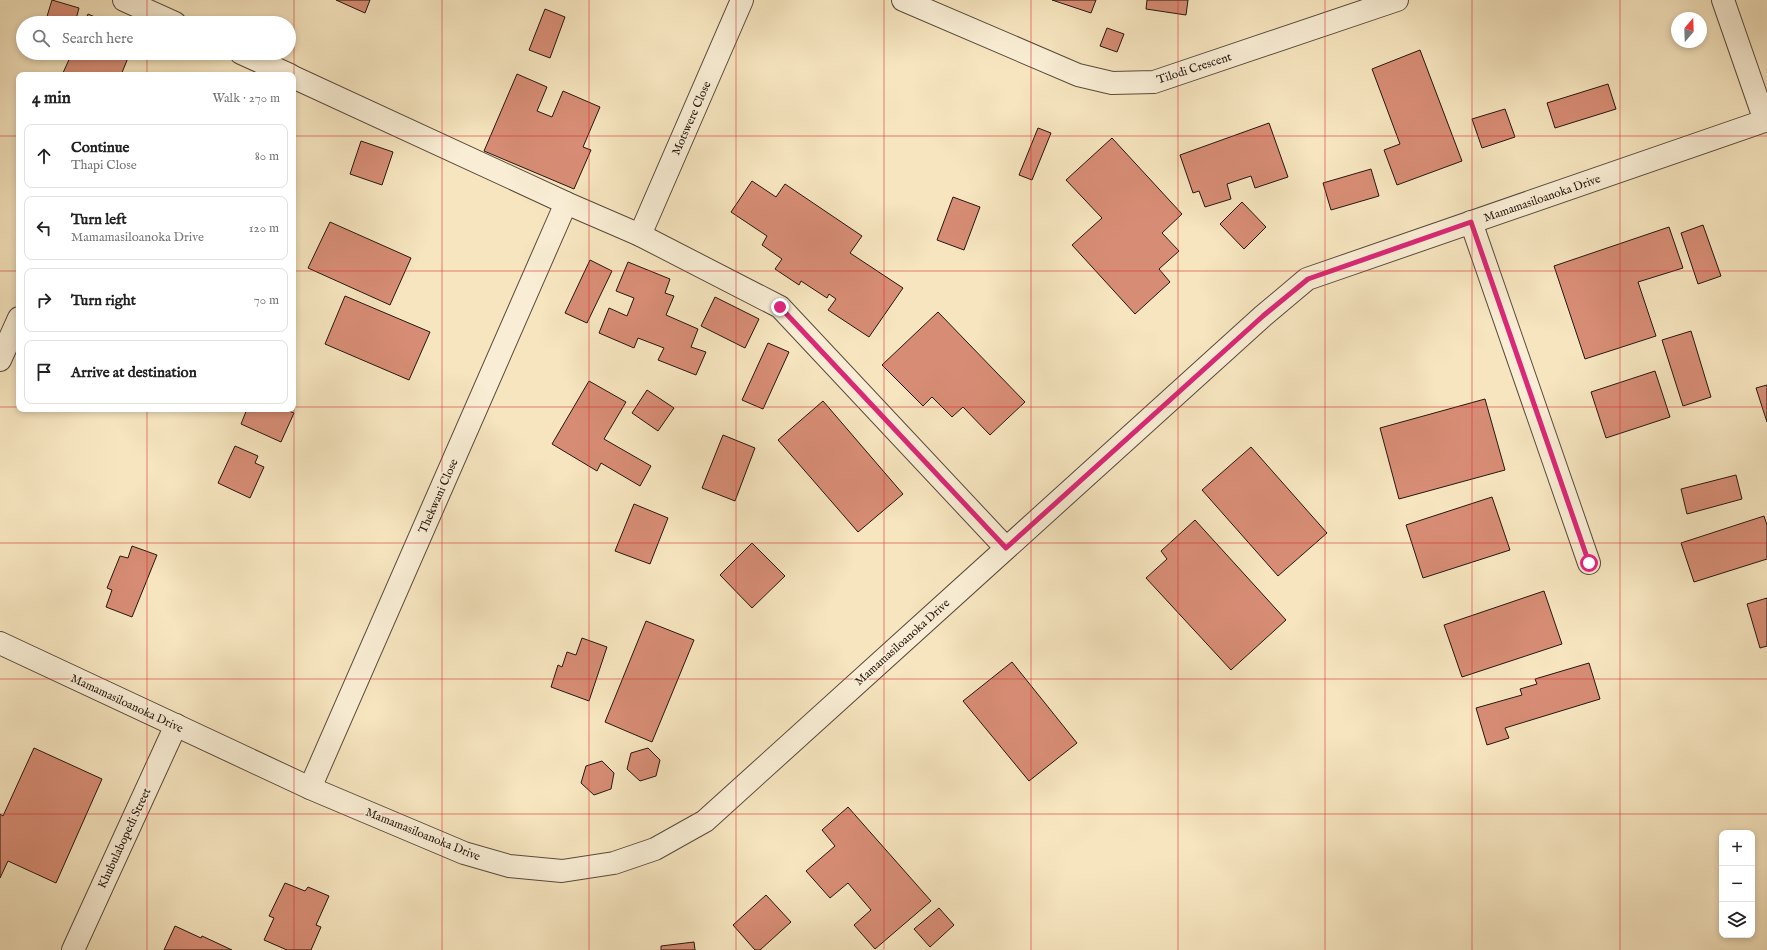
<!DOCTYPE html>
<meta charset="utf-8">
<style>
:root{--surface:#fff;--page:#f2f2f2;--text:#222;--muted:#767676;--line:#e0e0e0}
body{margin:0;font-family:"IM FELL English",serif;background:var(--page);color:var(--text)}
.controls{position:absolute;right:12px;bottom:12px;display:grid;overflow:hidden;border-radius:8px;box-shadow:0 2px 6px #0003}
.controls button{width:36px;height:36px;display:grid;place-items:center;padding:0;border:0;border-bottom:1px solid var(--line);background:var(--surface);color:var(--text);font:20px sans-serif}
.compass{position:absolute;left:1671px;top:12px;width:36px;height:36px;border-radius:50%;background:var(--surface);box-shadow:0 2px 6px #0003;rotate:19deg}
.stop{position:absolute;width:12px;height:12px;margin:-9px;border:3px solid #db2777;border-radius:50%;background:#fff}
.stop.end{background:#db2777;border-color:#fff;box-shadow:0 1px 4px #0008}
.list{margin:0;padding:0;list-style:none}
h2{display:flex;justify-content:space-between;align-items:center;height:52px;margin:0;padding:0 16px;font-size:17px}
h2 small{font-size:13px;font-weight:400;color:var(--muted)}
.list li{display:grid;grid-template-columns:26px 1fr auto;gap:12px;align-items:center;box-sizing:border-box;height:64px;margin:0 8px 8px;padding:0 8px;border:1px solid var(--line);border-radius:8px}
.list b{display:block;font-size:15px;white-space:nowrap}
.list p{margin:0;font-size:13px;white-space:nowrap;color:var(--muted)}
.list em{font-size:13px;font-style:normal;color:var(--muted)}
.icon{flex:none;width:22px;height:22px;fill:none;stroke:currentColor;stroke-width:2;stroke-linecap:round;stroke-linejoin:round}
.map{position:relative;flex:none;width:1767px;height:950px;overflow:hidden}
.search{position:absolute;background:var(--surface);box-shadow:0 2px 6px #0003;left:16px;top:16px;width:280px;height:44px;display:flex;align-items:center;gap:10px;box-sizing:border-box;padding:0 14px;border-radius:22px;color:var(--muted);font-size:15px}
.panel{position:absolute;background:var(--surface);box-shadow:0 2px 6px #0003;left:16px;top:72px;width:280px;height:340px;border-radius:8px}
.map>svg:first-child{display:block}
.building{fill:#d78d75;stroke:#25160e}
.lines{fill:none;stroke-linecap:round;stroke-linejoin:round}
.minor-casing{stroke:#594a3a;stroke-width:24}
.minor{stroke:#f9eed5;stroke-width:22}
.route{stroke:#db2777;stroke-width:5}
.grid{fill:none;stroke:#d62828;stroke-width:1;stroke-opacity:0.55}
.labels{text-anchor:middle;stroke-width:3;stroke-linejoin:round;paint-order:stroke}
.street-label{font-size:12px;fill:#25160e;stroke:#f9eed5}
</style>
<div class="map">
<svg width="1767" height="950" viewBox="0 0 1767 950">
<rect width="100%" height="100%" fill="#f6e5bf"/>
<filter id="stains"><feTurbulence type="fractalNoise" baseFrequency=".005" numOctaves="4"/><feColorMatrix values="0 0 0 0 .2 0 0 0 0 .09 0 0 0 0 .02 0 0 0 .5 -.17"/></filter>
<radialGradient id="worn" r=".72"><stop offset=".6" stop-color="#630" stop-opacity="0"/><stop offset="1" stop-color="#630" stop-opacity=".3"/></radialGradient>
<g class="building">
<polygon points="52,0 79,8 75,23 45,23"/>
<polygon points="336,0 370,0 365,13"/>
<polygon points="1052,0 1096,0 1091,13"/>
<polygon points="1147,0 1188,0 1186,15 1146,9"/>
<polygon points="545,9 565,17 550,58 529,50"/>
<polygon points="88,14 109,23 84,23"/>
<polygon points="1107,28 1124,34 1117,52 1100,46"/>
<polygon points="1420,50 1462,161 1397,185 1384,150 1400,144 1372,69"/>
<polygon points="72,53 130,53 121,75 62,75"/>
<polygon points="517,74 547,87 537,111 552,117 563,91 600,107 583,147 591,150 574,189 484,151"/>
<polygon points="1608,84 1616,109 1555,128 1547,103"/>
<polygon points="1505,109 1515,137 1482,148 1472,119"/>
<polygon points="1269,123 1288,177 1255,188 1251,176 1227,184 1231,199 1205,207 1199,191 1193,193 1180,155"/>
<polygon points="1038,128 1051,133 1032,180 1019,175"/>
<polygon points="1112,138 1182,214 1162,233 1179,251 1159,269 1170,282 1135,314 1072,245 1102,218 1066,180"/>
<polygon points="361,141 393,152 382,185 350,174"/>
<polygon points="1371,169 1379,196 1331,210 1323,183"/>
<polygon points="752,181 776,197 785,184 862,236 850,253 903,288 869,337 828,310 836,299 829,294 827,298 801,281 799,285 775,269 782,259 762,245 767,236 731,212"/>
<polygon points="953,197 980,207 964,250 937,240"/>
<polygon points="1242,202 1266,227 1244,249 1220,224"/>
<polygon points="330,222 411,258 390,305 308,268"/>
<polygon points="1703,225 1721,276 1698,284 1681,233"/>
<polygon points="1669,227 1683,268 1638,282 1656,336 1585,359 1554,266"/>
<polygon points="590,260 612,271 587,323 565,313"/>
<polygon points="628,262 670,279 665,293 674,296 666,315 698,329 691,347 706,352 696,375 658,360 664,348 638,338 634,348 599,333 609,308 627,316 634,298 616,291"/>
<polygon points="345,296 430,332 409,380 325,344"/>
<polygon points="715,297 759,319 745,348 701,326"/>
<polygon points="938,312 1025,402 990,435 963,407 952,417 932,397 923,406 882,365"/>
<polygon points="1691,331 1711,397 1683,406 1662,340"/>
<polygon points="768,343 789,352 763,409 742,400"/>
<polygon points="1655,371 1670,417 1606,438 1591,392"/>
<polygon points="589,381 626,402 604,439 651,466 640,486 601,463 597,471 552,444"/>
<polygon points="1767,385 1767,422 1756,388"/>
<polygon points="647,390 674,408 658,431 632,413"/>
<polygon points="1485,399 1505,470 1399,499 1380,428"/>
<polygon points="823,401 903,494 858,532 778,440"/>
<polygon points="247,409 284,409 294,413 281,442 241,424"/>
<polygon points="723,435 755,448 735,501 702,488"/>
<polygon points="235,446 258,456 255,463 264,467 250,498 218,483"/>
<polygon points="1251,447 1327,533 1278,576 1202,490"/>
<polygon points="1736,475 1742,499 1687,514 1681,489"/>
<polygon points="1492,497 1510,550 1423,578 1406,525"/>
<polygon points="634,504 668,518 650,564 615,551"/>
<polygon points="1764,516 1767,525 1767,559 1694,582 1681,543"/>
<polygon points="1195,520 1286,620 1231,670 1146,578 1167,559 1161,551"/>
<polygon points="752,543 785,576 752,608 720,575"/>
<polygon points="132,546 157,555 132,617 106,607 112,590 107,588 120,556 128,558"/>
<polygon points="1544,591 1562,644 1462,677 1444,625"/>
<polygon points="1767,598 1767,646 1760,648 1747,604"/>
<polygon points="646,621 694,640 652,742 605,722"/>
<polygon points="582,638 607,647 589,701 551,687 558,665 562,667 567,652 576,655"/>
<polygon points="1012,662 1077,743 1029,781 963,701"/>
<polygon points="1589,663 1600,699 1505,728 1509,738 1487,745 1476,708 1522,695 1520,689 1537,684 1535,679"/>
<polygon points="34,748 102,779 56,883 8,861 0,878 0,814 3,816"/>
<polygon points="648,748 660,760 656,776 640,781 627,769 631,753"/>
<polygon points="602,761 614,773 611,789 594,795 581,783 586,766"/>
<polygon points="848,807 931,901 875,949 854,925 871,910 848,883 830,898 806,871 835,846 822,830"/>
<polygon points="285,883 305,891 308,887 329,896 316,925 321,927 311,950 287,950 264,940 274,918 269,916"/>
<polygon points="766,895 791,922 760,950 755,950 733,925"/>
<polygon points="939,908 954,925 930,947 914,929"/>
<polygon points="175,926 201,938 202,936 232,950 164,950"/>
<polygon points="694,942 695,950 661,950 661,946"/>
</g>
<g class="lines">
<g class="minor-casing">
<g id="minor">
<polyline points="124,0 175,23"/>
<polyline points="903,0 1078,75 1112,83 1154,82 1397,0"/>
<polyline points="1723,0 1765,121"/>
<polyline points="241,53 290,75"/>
<polyline points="293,77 566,203 640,235 780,307 1006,548"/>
<polyline points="1471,222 1589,563"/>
<polyline points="640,235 742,0"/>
<polyline points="0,360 19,318"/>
<polyline points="0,643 310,788 464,853 509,866 562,871 614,863 655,849 705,821 1263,316 1307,279 1767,120"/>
<polyline points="310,788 566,203"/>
<polyline points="73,950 176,725"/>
</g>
</g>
<use href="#minor" class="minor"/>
</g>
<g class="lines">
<polyline class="route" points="780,307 1006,548 1263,316 1308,279 1471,222 1589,563"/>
</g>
<path class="grid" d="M147,0V23M294,0V950M442,0V950M589,0V950M736,0V950M884,0V950M1031,0V950M1178,0V950M1325,0V950M1472,0V950M1620,0V950M147,53V75M0,136H19M293,136H1767M0,271H19M293,271H1767M0,407H19M293,407H1767M147,409V950M0,543H1767M0,679H1767M0,814H1767"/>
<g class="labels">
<g class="street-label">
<text transform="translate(1194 68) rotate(-18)" y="4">Tilodi Crescent</text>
<text transform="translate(691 118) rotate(-66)" y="4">Motswere Close</text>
<text transform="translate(1542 198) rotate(-19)" y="4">Mamamasiloanoka Drive</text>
<text transform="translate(438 496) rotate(-66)" y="4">Thekwani Close</text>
<text transform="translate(902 642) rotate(-42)" y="4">Mamamasiloanoka Drive</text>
<text transform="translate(127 703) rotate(25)" y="4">Mamamasiloanoka Drive</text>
<text transform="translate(423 834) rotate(22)" y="4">Mamamasiloanoka Drive</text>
<text transform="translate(124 838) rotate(-65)" y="4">Khubulabopedi Street</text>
</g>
</g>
<rect width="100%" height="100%" filter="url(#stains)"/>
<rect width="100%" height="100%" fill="url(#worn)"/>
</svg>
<div class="controls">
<button>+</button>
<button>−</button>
<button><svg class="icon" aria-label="layers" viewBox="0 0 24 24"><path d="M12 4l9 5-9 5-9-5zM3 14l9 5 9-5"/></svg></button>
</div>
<svg class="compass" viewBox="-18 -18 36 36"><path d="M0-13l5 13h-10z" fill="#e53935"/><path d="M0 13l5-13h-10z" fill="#767676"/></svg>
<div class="stop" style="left:1589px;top:563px"></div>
<div class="stop end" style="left:780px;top:307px"></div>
<div class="search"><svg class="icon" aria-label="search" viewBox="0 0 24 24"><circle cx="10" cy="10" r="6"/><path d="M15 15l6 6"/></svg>Search here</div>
<section class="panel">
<h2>4 min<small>Walk · 270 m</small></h2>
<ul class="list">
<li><svg class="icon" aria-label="ahead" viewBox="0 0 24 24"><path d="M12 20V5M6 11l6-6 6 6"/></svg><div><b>Continue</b><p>Thapi Close</p></div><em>80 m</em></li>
<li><svg class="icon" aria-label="left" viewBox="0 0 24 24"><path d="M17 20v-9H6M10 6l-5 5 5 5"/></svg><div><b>Turn left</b><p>Mamamasiloanoka Drive</p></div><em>120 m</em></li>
<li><svg class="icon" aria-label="right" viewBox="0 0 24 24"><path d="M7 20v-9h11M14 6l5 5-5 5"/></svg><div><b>Turn right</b></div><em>70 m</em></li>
<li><svg class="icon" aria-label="arrive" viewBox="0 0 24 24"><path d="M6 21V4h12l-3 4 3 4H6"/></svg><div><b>Arrive at destination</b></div></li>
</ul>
</section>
</div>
